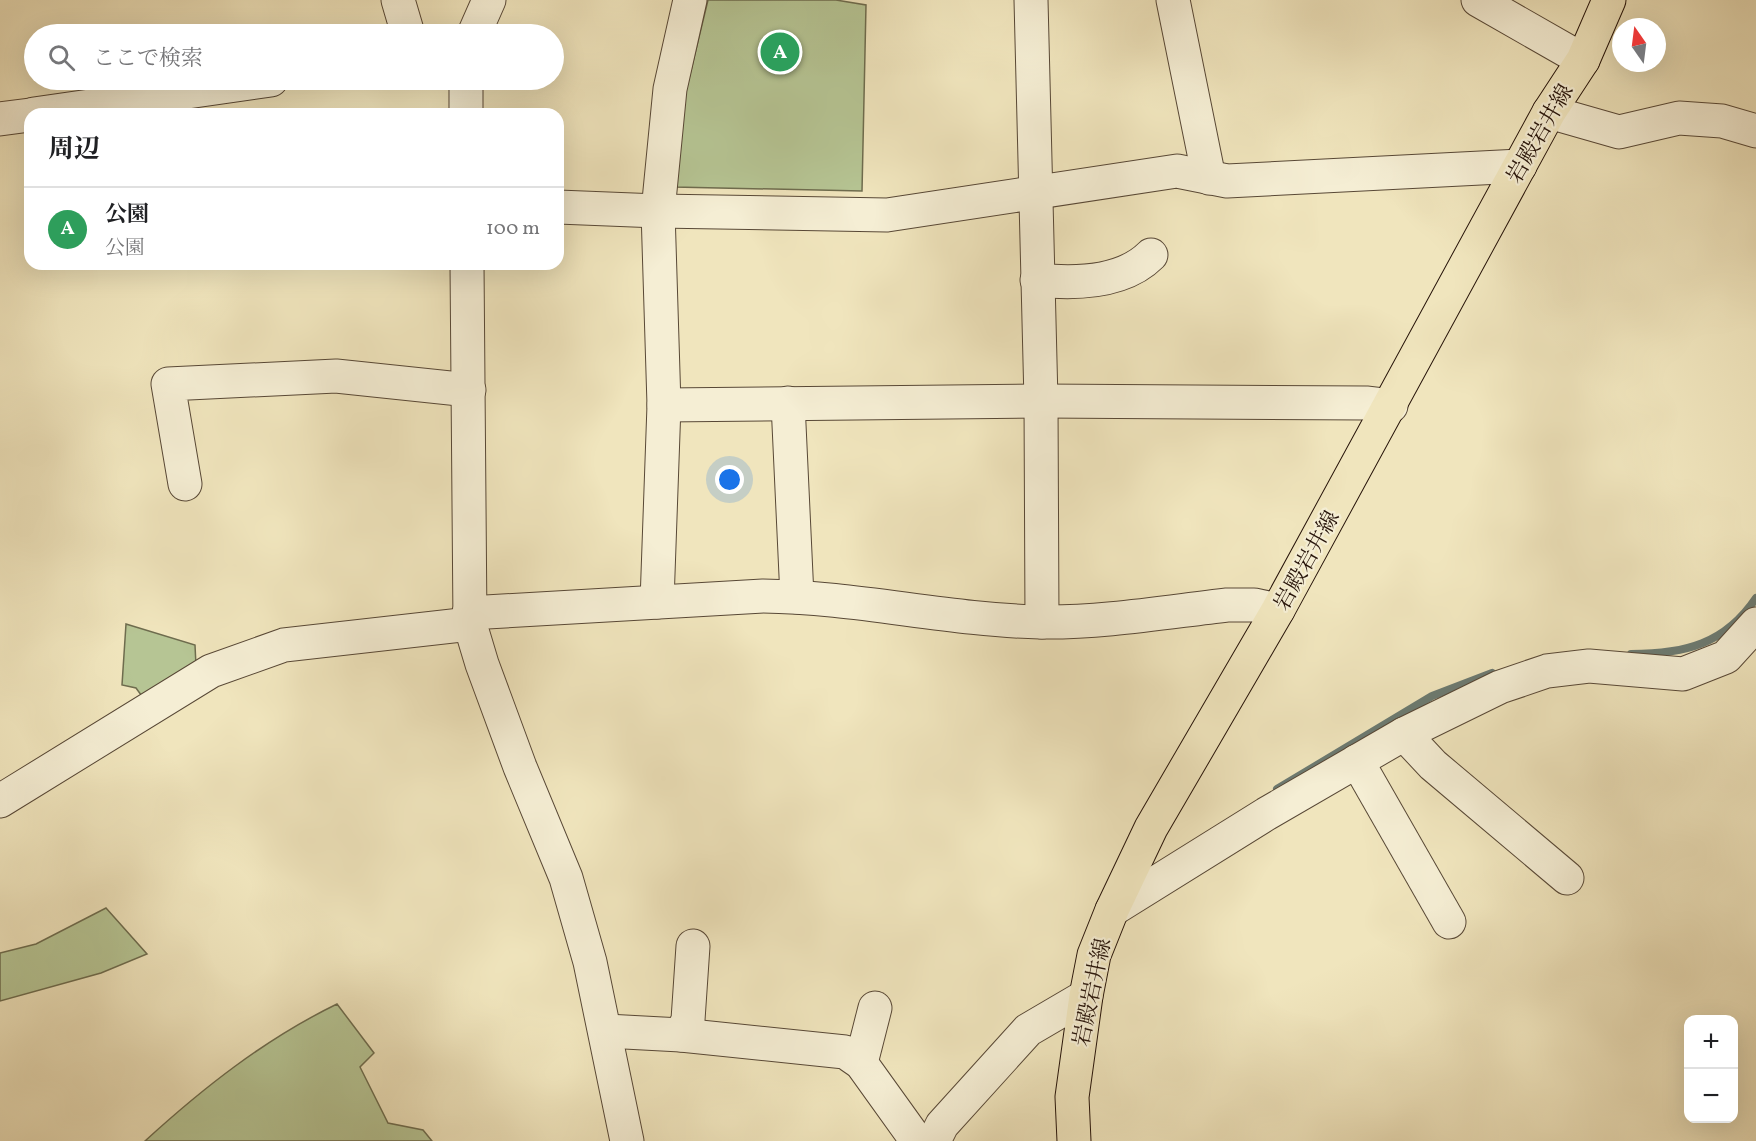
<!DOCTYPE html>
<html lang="ja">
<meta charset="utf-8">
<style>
:root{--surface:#fff;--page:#f2f2f2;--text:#202124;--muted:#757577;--line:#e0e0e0;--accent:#2563eb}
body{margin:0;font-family:Vollkorn,"Noto Serif JP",serif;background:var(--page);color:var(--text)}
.controls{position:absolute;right:18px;bottom:18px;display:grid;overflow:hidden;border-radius:12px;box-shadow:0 6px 24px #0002}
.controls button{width:54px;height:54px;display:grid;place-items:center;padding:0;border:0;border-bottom:2px solid var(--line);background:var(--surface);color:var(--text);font:30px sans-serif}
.compass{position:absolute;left:1612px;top:18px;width:54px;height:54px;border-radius:50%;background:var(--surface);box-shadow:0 6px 24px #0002;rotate:346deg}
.you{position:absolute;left:730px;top:480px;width:21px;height:21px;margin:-15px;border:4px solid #fff;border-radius:50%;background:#1a73e8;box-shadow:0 0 0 9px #1a73e833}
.badge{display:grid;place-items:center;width:39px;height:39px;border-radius:50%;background:var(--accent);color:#fff;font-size:20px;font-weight:700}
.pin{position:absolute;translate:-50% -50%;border:3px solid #fff;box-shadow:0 2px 6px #0006}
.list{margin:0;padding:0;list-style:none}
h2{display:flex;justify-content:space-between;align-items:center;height:78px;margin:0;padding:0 24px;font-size:26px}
h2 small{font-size:20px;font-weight:400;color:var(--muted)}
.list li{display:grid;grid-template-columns:39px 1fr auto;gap:18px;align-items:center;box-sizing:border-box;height:84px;padding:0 24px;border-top:2px solid var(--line)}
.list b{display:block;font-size:22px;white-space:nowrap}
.list p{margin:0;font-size:20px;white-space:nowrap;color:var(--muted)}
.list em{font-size:20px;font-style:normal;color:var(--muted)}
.icon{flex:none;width:33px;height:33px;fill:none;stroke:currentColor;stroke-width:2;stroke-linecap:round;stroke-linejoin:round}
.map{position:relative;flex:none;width:1756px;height:1141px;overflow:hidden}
.search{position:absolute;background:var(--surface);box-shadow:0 6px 24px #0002;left:24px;top:24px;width:540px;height:66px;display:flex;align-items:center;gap:15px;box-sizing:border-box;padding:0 21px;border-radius:33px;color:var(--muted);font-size:22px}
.panel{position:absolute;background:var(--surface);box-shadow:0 6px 24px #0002;left:24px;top:108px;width:540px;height:162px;border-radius:18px}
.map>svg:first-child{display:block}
.green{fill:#b6c594;stroke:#6e6c4e;stroke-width:1.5}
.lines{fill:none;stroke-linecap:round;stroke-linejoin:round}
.stream{stroke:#6c7a71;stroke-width:8}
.minor-casing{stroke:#584836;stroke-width:35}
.major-casing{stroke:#261309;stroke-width:35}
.minor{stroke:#f5eed4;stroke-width:33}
.major{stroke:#f0e5bd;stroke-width:33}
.labels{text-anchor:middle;stroke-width:4.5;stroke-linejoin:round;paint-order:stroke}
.street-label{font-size:22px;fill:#261309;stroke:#f5eed4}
</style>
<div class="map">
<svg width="1756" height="1141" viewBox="0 0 1756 1141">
<rect width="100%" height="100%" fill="#f0e5bd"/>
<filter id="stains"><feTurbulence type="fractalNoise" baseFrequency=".00333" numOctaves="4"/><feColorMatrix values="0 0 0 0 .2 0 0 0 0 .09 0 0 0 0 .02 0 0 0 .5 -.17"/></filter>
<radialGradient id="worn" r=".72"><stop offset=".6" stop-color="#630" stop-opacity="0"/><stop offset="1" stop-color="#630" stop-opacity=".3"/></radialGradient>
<g class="green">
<polygon points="708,0 836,0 866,5 862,191 674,187 684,99"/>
<polygon points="153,25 185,25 187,34 137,34"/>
<polygon points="126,624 195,645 196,666 144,699 136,688 122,685"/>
<polygon points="106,908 147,954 101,973 0,1001 0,953 36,944"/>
<path d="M337,1004L374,1053L360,1067L388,1123L423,1130L432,1141H145C203,1088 265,1039 337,1004Z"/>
</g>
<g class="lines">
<g class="stream">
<path d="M1631,654C1685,654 1725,644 1756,598"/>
<polyline points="1277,789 1432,696 1492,673"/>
</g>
<g class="minor-casing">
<g id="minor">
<polyline points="398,0 408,34"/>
<polyline points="1031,0 1041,401 1042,622"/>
<polyline points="1173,0 1209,178"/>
<polyline points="1478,0 1583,60"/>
<polyline points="474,34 489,0"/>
<polyline points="466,80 466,114"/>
<polyline points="1549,112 1619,132 1679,118 1722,121 1756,131"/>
<polyline points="34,114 271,80"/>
<polyline points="0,119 30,115"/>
<polyline points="558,207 658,211 887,215 1177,171 1227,181 1520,166"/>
<polyline points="467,264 470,624 482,664 520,767 566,878 590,962 627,1141"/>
<path d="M1037,280C1075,284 1123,283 1151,255"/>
<polyline points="788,403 797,597"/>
<polyline points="664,405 1041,401 1366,403 1391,406"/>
<polyline points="185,484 168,384 336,376 469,390"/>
<polyline points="657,602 664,405 658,211 670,89 690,0"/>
<path d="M469,613L763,596C856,597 948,620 1040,622C1102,623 1166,612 1227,605H1254L1278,610"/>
<polyline points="1404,734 1433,765 1567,878"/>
<polyline points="1357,761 1449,922"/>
<polyline points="0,801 211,671 284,645 470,624"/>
<polyline points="1112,910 1266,814 1404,734 1500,687 1547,671 1589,666 1683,674 1726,657 1756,624"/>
<polyline points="606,1031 681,1035 845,1052 861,1063 917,1141"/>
<polyline points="681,1035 688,1020 693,946"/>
<polyline points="861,1063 875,1008"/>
<polyline points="934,1141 942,1125 1028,1030 1086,996"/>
</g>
</g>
<g class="major-casing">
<polyline id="major" points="1074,1141 1072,1097 1086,996 1094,955 1112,910 1151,828 1278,610 1549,112 1583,60 1609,0"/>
</g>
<use href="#minor" class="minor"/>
<use href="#major" class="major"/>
</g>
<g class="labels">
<g class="street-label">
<text transform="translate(1539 133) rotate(-60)" y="8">岩殿岩井線</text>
<text transform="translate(1306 560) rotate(-61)" y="8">岩殿岩井線</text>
<text transform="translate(1091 992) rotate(-78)" y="8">岩殿岩井線</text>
</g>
</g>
<rect width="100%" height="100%" filter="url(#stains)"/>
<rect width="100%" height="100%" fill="url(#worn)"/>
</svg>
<div class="controls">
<button>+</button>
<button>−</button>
</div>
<svg class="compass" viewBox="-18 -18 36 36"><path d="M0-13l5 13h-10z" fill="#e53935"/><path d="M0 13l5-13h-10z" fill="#757577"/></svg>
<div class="you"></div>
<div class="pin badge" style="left:780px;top:52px;background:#2e9e5b">A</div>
<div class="search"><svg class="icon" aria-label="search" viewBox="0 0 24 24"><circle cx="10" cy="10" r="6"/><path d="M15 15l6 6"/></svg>ここで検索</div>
<section class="panel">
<h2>周辺<small></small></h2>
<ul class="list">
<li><span class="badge" style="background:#2e9e5b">A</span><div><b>公園</b><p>公園</p></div><em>100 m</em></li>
</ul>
</section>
</div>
